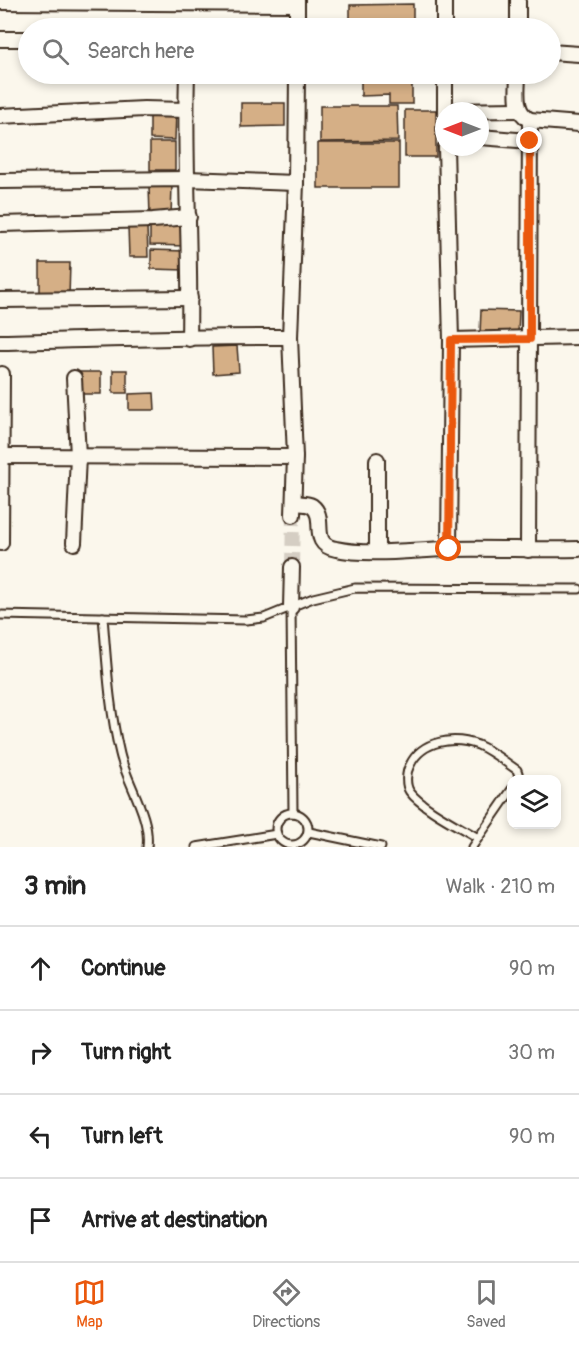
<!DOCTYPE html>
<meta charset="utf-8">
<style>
:root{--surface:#fff;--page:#f6f6f6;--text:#222;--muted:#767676;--line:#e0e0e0;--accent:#ea580c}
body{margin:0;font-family:Pangolin,sans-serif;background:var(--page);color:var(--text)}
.controls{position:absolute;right:18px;bottom:18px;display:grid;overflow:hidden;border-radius:12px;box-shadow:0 3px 9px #0003}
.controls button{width:54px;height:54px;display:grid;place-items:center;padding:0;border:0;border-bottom:2px solid var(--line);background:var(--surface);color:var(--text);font:30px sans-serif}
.compass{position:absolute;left:435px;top:102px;width:54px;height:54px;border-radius:50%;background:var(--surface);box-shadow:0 3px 9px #0003;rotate:270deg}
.stop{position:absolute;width:18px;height:18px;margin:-14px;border:4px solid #ea580c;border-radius:50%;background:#fff}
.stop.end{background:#ea580c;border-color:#fff;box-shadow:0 2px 6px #0008}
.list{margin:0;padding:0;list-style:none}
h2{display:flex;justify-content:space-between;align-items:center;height:78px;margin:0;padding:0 24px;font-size:26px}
h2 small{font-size:20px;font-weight:400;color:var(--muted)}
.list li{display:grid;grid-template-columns:39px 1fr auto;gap:18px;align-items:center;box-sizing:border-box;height:84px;padding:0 24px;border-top:2px solid var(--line)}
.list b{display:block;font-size:22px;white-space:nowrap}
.list em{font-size:20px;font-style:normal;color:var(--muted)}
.icon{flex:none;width:33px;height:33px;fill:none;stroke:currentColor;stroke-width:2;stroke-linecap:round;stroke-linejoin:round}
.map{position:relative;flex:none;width:579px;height:847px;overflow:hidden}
.search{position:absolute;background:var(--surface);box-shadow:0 3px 9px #0003;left:18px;right:18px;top:18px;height:66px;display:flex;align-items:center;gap:15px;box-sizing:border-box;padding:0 21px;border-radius:33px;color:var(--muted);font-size:22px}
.sheet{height:414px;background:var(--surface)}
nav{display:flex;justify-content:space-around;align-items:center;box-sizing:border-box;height:84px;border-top:2px solid var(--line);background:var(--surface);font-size:16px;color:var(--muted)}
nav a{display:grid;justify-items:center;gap:3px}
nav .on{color:var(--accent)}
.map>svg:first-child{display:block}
.building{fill:#d5af86;stroke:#3b2a1e;stroke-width:1.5}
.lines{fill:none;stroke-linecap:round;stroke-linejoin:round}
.street-tunnel{stroke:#d5cec3;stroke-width:14;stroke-dasharray:14 7;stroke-linecap:butt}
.lane-casing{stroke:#3b2a1e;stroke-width:11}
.street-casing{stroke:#3b2a1e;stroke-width:18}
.lane{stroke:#fbf7ec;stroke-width:7}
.street{stroke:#fbf7ec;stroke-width:14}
.route{stroke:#ea580c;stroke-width:8}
</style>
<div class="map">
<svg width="579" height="847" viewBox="0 0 579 847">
<rect width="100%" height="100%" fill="#fbf7ec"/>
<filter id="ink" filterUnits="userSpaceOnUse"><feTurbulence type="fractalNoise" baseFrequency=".0167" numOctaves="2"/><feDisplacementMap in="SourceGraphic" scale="12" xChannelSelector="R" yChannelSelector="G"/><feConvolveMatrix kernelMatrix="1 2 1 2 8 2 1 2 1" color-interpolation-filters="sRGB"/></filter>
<g filter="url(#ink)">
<g class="building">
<polygon points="413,4 413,28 350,28 350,5"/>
<polygon points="361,74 412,74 412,104 389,104 389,95 361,96"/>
<polygon points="241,103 285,103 285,126 241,127"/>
<polygon points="320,106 397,106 398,141 320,142"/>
<rect x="405" y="110" width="31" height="47"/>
<polygon points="150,111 176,112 175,140 150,139"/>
<rect x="150" y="142" width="25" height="28"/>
<rect x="318" y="143" width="81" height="45"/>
<polygon points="172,185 171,216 150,216 149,186"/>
<polygon points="150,224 187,225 186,246 150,245"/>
<polygon points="128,226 147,226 148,257 129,257"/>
<polygon points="151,250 185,251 185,270 151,269"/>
<polygon points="40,263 70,263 69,297 40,296"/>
<polygon points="481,310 519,311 518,335 480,334"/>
<polygon points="237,346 239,372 213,374 212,347"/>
<rect x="113" y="370" width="14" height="23"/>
<rect x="79" y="372" width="22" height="22"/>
<polygon points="154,393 155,410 129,410 129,394"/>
</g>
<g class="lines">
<polyline class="street-tunnel" points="292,567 293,515"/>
<g class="lane-casing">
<g id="lane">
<polyline points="291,607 293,813"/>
<polyline points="0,615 246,620 264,618 313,598 355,588 579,589"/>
<path d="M103,617C107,663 109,709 120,754C127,784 151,816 147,847"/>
<circle cx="292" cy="829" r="16"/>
<polyline points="309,832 381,847"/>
<path d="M478,838C460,827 422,808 410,792C405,785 406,772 410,765C422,740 454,736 478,745C492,751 505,762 517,770L519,776L517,780"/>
<polyline points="196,847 277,834"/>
<polyline points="472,847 512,789"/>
</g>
</g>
<g class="street-casing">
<g id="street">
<polyline points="297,0 297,28"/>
<polyline points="444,0 444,28"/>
<polyline points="518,0 518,28"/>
<polyline points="0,2 297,4"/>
<polyline points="0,39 28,39"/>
<polyline points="550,52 579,54"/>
<path d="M187,74C184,162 191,251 189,339"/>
<polyline points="445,74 445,111"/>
<path d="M518,74C518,91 513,111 530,120L579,124"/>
<polyline points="445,111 518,110"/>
<polyline points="0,116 144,109 186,110"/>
<polyline points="480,137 530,141"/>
<polyline points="446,147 451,340 449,549"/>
<polyline points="0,181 187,179 296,183"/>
<polyline points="0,224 153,220 189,217"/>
<polyline points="0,300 190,298"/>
<polyline points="451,340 579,337"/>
<path d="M0,342C97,340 194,336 290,337"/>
<polyline points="74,378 78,456 74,543"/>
<polyline points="0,456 295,457"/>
<path d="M294,503C299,504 307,503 312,506C328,518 308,544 336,549C368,556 413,550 446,549C490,548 535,550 579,549"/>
<polyline points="293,515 295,457 290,337 296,183 297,74"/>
<polyline points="1,543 2,374"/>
<polyline points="528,550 530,120"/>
<polyline points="377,552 377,460"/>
<polyline points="291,607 292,567"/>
</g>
</g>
<use href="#lane" class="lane"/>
<use href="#street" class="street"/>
</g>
</g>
<g class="lines" filter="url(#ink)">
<polyline class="route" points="449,549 451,340 530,339 530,141"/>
</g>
</svg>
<div class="controls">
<button><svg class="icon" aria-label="layers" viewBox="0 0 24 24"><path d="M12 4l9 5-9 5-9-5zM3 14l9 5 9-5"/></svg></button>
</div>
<svg class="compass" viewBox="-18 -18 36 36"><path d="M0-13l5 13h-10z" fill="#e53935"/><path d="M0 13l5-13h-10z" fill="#767676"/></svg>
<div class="stop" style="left:449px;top:549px"></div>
<div class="stop end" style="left:530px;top:141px"></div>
<div class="search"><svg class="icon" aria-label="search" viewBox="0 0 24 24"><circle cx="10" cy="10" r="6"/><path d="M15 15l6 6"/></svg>Search here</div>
</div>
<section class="sheet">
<h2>3 min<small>Walk · 210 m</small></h2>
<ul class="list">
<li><svg class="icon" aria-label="ahead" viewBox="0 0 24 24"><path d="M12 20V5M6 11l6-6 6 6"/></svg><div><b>Continue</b></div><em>90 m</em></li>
<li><svg class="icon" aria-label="right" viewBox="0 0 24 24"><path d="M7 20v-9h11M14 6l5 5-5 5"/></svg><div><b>Turn right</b></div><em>30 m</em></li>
<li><svg class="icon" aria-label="left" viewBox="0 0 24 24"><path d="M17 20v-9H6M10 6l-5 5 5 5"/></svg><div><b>Turn left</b></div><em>90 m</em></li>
<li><svg class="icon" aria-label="arrive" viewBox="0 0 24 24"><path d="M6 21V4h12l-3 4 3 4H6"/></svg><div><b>Arrive at destination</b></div></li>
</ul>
</section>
<nav>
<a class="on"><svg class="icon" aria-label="map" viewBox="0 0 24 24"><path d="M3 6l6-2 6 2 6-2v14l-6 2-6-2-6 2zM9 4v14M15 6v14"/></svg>Map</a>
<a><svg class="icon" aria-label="directions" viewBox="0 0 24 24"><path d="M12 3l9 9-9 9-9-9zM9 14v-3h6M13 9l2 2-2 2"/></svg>Directions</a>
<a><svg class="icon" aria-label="saved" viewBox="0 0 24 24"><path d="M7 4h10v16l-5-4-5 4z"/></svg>Saved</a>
</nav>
